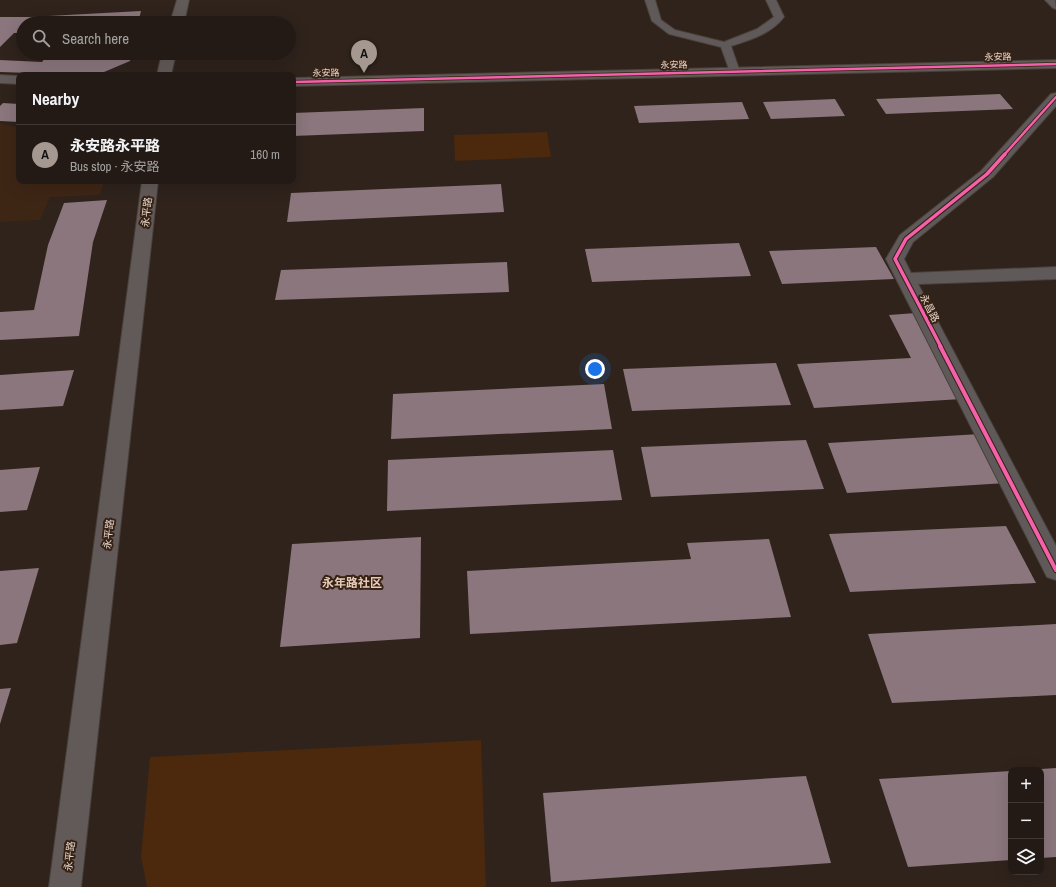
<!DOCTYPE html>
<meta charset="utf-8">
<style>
:root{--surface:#231a15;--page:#2f2722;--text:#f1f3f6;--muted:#a3a1a0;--line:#403834;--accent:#a59890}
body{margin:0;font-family:"Archivo Narrow","Noto Sans SC",sans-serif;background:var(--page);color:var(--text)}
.controls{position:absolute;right:12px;bottom:12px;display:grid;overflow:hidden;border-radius:8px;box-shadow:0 4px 16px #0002}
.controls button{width:36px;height:36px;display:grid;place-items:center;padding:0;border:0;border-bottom:1px solid var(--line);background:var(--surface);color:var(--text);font:20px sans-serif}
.you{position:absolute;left:595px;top:369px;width:14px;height:14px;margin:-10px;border:3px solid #fff;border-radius:50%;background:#1a73e8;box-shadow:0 0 0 6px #1a73e833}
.badge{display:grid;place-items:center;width:26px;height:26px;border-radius:50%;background:var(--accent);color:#111;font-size:13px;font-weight:700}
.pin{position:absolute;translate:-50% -33px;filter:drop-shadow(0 1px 2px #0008)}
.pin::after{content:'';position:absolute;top:21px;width:14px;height:12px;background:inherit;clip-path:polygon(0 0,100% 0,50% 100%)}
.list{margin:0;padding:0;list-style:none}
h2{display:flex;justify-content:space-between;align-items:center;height:52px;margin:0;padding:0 16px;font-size:17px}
h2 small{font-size:13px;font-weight:400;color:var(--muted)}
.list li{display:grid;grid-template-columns:26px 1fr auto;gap:12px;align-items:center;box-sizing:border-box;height:60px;padding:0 16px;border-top:1px solid var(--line)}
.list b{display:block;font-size:15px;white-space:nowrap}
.list p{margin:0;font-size:13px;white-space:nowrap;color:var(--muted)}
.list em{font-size:13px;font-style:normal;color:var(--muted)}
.icon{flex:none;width:22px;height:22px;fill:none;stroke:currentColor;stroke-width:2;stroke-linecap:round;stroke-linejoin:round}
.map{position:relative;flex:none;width:1056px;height:887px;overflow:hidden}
.search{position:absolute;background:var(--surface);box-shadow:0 4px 16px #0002;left:16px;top:16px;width:280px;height:44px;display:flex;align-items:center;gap:10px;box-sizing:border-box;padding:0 14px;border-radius:22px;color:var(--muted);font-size:15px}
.panel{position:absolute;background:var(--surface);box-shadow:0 4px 16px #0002;left:16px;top:72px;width:280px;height:112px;border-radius:8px}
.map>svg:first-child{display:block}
.built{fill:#3e2615}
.green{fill:#4c280c}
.building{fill:#8a767c}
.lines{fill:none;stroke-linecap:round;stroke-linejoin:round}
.lane-casing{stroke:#4a413a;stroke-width:2}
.street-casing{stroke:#4a413a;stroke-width:2}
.secondary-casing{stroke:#4a413a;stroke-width:2}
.lane{fill:#5f5959;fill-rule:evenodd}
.street{fill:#5f5959;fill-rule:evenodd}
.secondary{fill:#615a59;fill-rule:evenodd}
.cycleway-far2-casing{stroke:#372214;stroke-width:4}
.cycleway-far1-casing{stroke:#372214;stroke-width:5.5}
.cycleway-casing{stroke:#372214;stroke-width:6}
.cycleway-far2{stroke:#f560ab;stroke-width:2.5}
.cycleway-far1{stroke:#f560ab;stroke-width:3.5}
.cycleway{stroke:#f560ab;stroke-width:4}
.labels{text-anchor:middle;stroke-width:4;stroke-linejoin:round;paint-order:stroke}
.far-street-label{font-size:9px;fill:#e5d7ce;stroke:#372214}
.street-label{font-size:10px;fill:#e5d7ce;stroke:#372214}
.quarter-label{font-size:12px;font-weight:bold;fill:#e7cbba;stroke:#372214}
</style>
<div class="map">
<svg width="1056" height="887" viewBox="0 0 1056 887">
<rect width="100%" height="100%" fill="#2f231c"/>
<polygon class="built" points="0,123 19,128 19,181 104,181 100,195 50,197 40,220 0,222"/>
<g class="green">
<polygon points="547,132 551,157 455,161 454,135"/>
<polygon points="481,740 486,887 147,887 141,857 150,757"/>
</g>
<g class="building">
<polygon points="141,11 138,23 23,23 23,33 14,33 0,47 0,17 30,17"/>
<polygon points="95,53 132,53 130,61 97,75 0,72 0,60 42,62 45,58 92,60"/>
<polygon points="1000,94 1013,109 886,114 876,99"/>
<polygon points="835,99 845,116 771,119 763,102"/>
<polygon points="742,102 749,119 639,123 634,106"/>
<polygon points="3,103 19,104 19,122 0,121 0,106"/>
<polygon points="424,108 424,131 293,136 293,113"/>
<polygon points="501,184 504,212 287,222 291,193"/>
<polygon points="107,200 93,242 79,336 0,340 0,312 34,310 48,245 64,203"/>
<polygon points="739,243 751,276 592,282 585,249"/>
<polygon points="876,247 894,279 782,284 769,251"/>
<polygon points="507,262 509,292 275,300 281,270"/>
<polygon points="916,313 962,399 814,408 797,364 911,358 889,315"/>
<polygon points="776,363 791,405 632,411 623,369"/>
<polygon points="74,370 63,406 0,410 0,375"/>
<polygon points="604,384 612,429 391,439 393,394"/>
<polygon points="980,434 1006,483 847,493 828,443"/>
<polygon points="806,440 824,489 651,497 641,447"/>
<polygon points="613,450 622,500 387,511 388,460"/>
<polygon points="40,467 27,510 0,512 0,470"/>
<polygon points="1006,526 1036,583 850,592 829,534"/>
<polygon points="421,537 420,638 280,647 292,544"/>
<polygon points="769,539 791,617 470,634 467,571 691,559 687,543"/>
<polygon points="39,568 17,643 0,645 0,571"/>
<polygon points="1056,624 1056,695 892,703 868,634"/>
<polygon points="11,688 0,724 0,689"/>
<polygon points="1056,768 1056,857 1041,858 1041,769"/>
<polygon points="1011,771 1011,860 908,867 879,779"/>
<polygon points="806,776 831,863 551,882 543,793"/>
</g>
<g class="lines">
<g class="lane-casing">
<g id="lane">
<path d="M645,0H655L661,20L675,30L724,42L757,29L774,17L766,0H776L784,17C771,34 750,40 731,46L740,72L735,75L730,72L721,47L669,34L652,21Z"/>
<polygon points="1045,0 1055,0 1056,9 1053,8"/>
</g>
</g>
<g class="street-casing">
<polygon id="street" points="1056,93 1056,106 993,177 913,242 904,259 911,273 1056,267 1056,279 918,284 1056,546 1056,580 1047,577 886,259 900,235 981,171 1051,94"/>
</g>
<g class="secondary-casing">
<g id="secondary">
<polygon points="177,0 189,0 184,23 170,23"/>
<polygon points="162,53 176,53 171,75 157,75"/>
<polygon points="1056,60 1056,68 293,86 293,78"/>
<polygon points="0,75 19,76 19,84 0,83"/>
<polygon points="142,181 158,181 81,887 49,887"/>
</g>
</g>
<use href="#lane" class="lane"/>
<use href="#street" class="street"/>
<use href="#secondary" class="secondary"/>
<g class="cycleway-far2-casing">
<g id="cycleway-far2">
<polyline points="293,82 1056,64"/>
<polyline points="1004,155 1056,97"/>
</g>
</g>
<g class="cycleway-far1-casing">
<polyline id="cycleway-far1" points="941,347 895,259 906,239 987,174 1005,154"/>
</g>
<g class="cycleway-casing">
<polyline id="cycleway" points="940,346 1056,570"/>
</g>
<use href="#cycleway-far2" class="cycleway-far2"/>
<use href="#cycleway-far1" class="cycleway-far1"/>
<use href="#cycleway" class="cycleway"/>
</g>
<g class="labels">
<g class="far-street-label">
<text transform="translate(998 57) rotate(-1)" y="3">永安路</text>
<text transform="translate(674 65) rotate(-1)" y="3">永安路</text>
<text transform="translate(326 73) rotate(-1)" y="3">永安路</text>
</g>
<g class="street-label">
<text transform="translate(146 212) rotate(-83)" y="4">永平路</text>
<text transform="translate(930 308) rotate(63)" y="4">永昌路</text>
<text transform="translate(108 534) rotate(-83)" y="4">永平路</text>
<text transform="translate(69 856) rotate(-83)" y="4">永平路</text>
</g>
<g class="quarter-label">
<text x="352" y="587">永年路社区</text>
</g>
</g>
</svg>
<div class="controls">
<button>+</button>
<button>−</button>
<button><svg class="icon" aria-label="layers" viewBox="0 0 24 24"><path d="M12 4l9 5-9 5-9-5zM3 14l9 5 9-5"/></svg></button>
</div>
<div class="you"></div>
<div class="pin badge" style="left:364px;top:73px">A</div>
<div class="search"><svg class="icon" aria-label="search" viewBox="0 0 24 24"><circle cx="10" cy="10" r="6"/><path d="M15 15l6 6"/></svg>Search here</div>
<section class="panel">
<h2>Nearby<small></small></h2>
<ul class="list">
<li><span class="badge">A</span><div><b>永安路永平路</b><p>Bus stop · 永安路</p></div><em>160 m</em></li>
</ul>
</section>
</div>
